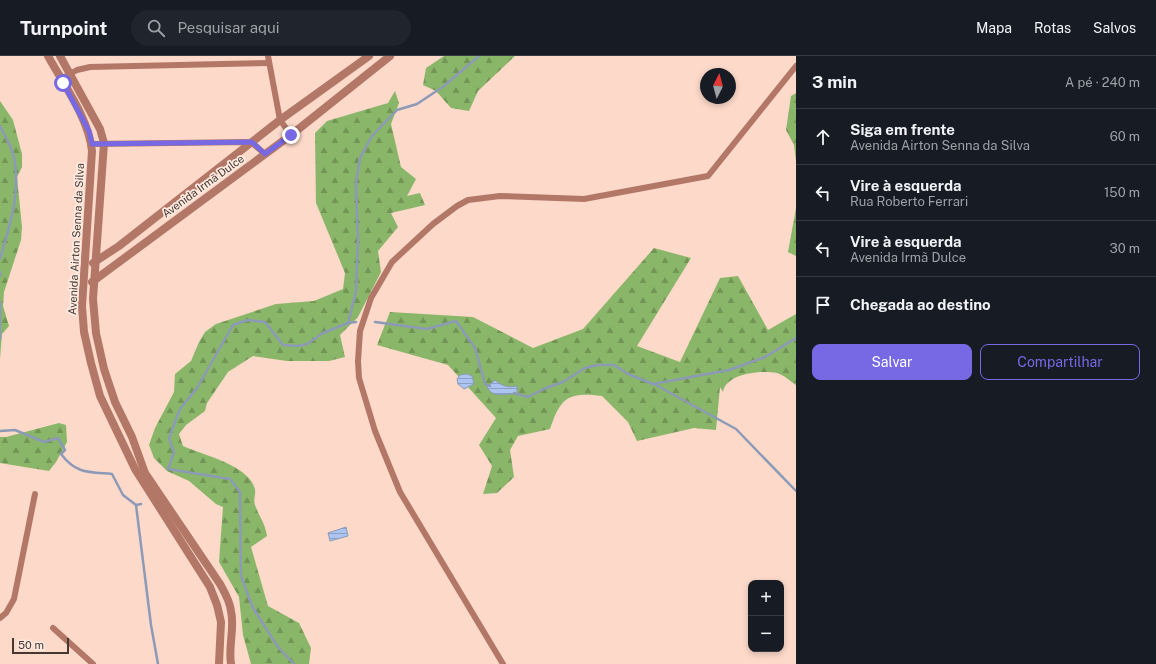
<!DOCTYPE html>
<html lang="pt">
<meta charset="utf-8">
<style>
:root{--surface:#171b24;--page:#20242c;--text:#f1f3f6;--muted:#9ea1a6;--line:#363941;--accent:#7768e4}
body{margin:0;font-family:"Public Sans",sans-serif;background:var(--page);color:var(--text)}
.controls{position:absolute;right:12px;bottom:12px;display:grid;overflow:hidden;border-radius:8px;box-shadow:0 2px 6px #0003}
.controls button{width:36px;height:36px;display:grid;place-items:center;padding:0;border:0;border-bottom:1px solid var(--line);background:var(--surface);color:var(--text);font:20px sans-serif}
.compass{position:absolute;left:700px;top:12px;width:36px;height:36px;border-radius:50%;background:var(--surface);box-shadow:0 2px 6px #0003;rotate:6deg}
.scale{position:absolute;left:12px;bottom:10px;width:57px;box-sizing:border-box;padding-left:4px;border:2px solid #453831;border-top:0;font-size:11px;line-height:14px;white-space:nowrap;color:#453831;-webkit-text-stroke:3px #ffeae0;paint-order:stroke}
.stop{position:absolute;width:12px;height:12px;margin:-9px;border:3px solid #7768e4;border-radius:50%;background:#fff}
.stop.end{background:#7768e4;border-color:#fff;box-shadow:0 1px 4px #0008}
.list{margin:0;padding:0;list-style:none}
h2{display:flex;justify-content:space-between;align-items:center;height:52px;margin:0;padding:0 16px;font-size:17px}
h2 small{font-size:13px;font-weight:400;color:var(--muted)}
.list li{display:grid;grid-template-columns:26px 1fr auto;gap:12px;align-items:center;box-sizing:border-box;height:56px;padding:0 16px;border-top:1px solid var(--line)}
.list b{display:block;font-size:15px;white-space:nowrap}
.list p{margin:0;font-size:13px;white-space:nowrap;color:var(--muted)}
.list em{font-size:13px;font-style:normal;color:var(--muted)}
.actions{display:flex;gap:8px;padding:12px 16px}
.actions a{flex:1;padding:9px 0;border:1px solid var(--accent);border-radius:8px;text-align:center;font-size:14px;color:var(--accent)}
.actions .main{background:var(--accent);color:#fff}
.icon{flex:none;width:22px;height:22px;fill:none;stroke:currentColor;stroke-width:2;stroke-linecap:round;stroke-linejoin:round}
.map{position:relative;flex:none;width:796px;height:608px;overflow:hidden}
header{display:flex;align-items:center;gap:24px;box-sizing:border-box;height:56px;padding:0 20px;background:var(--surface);border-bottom:1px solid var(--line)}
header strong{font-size:19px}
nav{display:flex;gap:22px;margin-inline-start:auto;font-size:14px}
.search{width:280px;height:36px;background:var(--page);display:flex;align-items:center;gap:10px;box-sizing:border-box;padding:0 14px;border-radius:22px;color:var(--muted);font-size:15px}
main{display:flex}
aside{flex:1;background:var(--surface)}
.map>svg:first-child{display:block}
.forest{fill:url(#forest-firs)}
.water{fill:url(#water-rules);stroke:#8d9ab7}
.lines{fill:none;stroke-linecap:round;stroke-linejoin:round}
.stream{stroke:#8d9ab7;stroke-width:2.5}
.minor{stroke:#b37768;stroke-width:6}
.tertiary{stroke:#b37768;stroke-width:8}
.route{stroke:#7768e4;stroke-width:5}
.labels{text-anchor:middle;stroke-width:3.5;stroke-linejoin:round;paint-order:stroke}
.street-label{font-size:11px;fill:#453831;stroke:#ffeae0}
</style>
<header>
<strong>Turnpoint</strong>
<div class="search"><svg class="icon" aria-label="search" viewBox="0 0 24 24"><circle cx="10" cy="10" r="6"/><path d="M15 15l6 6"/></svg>Pesquisar aqui</div>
<nav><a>Mapa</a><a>Rotas</a><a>Salvos</a></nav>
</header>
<main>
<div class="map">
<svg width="796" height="608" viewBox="0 0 796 608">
<defs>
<pattern id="forest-firs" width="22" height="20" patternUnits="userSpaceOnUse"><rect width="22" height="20" fill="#89b668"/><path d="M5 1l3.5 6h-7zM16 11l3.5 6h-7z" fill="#729556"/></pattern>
<pattern id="water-rules" width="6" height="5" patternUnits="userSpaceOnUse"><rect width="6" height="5" fill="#acc4f1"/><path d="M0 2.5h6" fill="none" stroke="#8ea0c4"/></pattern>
</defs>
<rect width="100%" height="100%" fill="#fcd9c9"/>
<g class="forest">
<polygon points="444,0 515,0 478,35 469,55 451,52 436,35 423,29 426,12"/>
<path d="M395,35L399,47L391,68L401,111L416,123L407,140L420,137L425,149L391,157L398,171L378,195L381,216L358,261L340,279L345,301L329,305H287L253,300L228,316L207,347L205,355L186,369L179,378L183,390C203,399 249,409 255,433C256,438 253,444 255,449C259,461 265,466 267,480L251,491L268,550L299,567L311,592L309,608H251L243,579L239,541L219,506L223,451L216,448L189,425L167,415L154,402L149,389L155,372L174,336L175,318L191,305L199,286L205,276L216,268L276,248L314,245L343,233L345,217L316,147L315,77L327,65L388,47Z"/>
<polygon points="796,37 796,105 794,89 786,74 791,40"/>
<polygon points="0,45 13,64 22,98 22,111 17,121 22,171 21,184 4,236 3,250 9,270 2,278 0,303"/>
<polygon points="796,152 796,200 788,196"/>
<path d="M654,192L691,202L637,290L680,306L720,222L738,220L768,274L796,258V329C790,325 784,319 777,317C762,314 726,317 723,336L720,331L716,374L694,372L637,385L628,366L602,340C568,336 561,341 550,373L518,380L510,394L514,421L497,437L483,438L492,410L479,389L496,362L448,309L377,289L390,256L473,261L533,292L583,273Z"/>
<polygon points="59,367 66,369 67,386 56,406 49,415 0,407 0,381 6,381"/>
</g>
<g class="water">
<polygon points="467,318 472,320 474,328 464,333 458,328 457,323 460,319"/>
<path d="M495,324C502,330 508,332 517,330V338C506,337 493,343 487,331Z"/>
<polygon points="346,471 348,480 330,485 328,477"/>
</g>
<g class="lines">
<g class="stream">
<path d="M0,70C4,79 11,89 13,98C22,133 10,169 0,203"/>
<polyline points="0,216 0,220"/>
<polyline points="0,246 0,283"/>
<polyline points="375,266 427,273 456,265 475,292 485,328 490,330"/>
<polyline points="348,267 356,235 358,186 356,127 360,102 372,80 397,54 417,48 444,30 479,0"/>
<polyline points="654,328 736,373 796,435"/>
<polyline points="514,337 528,341 546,332 563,326 585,312 597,309 614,309 628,318 653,328 729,314 765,301 796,282"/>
<path d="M0,375L15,374L44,386L58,382L65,394L61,398C76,418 89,416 112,418L123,439L136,449L141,448"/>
<polyline points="136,449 151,569 158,608"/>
<polyline points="294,608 278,591 253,552 241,520 240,436 230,423 168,413 174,396 169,382 180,353 197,332 233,269 248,264 265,266 283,289 297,290 307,288 323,277 348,267 356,266"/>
</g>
<g class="minor">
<polyline points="268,0 280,64 291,79"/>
<polyline points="61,23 77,14 90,11 269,7"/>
<polyline points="92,88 251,86 265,98"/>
<polyline points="0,562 6,557 14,543 35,438"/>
<polyline points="53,572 93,608"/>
<polyline points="503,608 400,436 375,375 359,322 358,305 360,275 371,242 392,206 433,168 457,150 468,144 500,140 584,143 708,120 796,10"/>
</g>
<g class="tertiary">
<path d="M48,0C64,29 89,63 92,95L82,250L84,276L91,307L100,340L135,413L210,531L217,549L221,566L219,608"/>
<path d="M60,0L100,73L104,87L93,243L96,277L104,313L115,346L132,381L145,417L220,528C225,537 230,545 231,555C235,572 228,590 231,608"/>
<polyline points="93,207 119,190 280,64 369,0"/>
<polyline points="92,226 291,79 390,0"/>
</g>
</g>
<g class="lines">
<polyline class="route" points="63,27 89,75 92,88 252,86 265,98 291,79"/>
</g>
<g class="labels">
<g class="street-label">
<text transform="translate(203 130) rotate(-36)" y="4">Avenida Irmã Dulce</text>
<text transform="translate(76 183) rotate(-87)" y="4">Avenida Airton Senna da Silva</text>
</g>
</g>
</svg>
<div class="controls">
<button>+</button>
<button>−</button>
</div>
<svg class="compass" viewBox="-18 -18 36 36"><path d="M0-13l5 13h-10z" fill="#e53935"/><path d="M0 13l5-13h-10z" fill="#9ea1a6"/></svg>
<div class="scale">50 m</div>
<div class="stop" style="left:63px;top:27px"></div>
<div class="stop end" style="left:291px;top:79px"></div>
</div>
<aside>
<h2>3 min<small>A pé · 240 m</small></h2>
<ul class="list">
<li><svg class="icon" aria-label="ahead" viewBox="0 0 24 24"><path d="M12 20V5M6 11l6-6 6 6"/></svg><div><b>Siga em frente</b><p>Avenida Airton Senna da Silva</p></div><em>60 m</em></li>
<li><svg class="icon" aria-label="left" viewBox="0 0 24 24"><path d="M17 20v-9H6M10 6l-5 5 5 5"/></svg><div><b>Vire à esquerda</b><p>Rua Roberto Ferrari</p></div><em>150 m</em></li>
<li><svg class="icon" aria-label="left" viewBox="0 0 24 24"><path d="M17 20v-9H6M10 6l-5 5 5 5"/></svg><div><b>Vire à esquerda</b><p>Avenida Irmã Dulce</p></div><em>30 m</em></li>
<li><svg class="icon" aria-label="arrive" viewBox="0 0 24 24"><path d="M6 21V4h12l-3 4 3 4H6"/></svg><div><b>Chegada ao destino</b></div></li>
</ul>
<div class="actions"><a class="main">Salvar</a><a>Compartilhar</a></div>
</aside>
</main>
